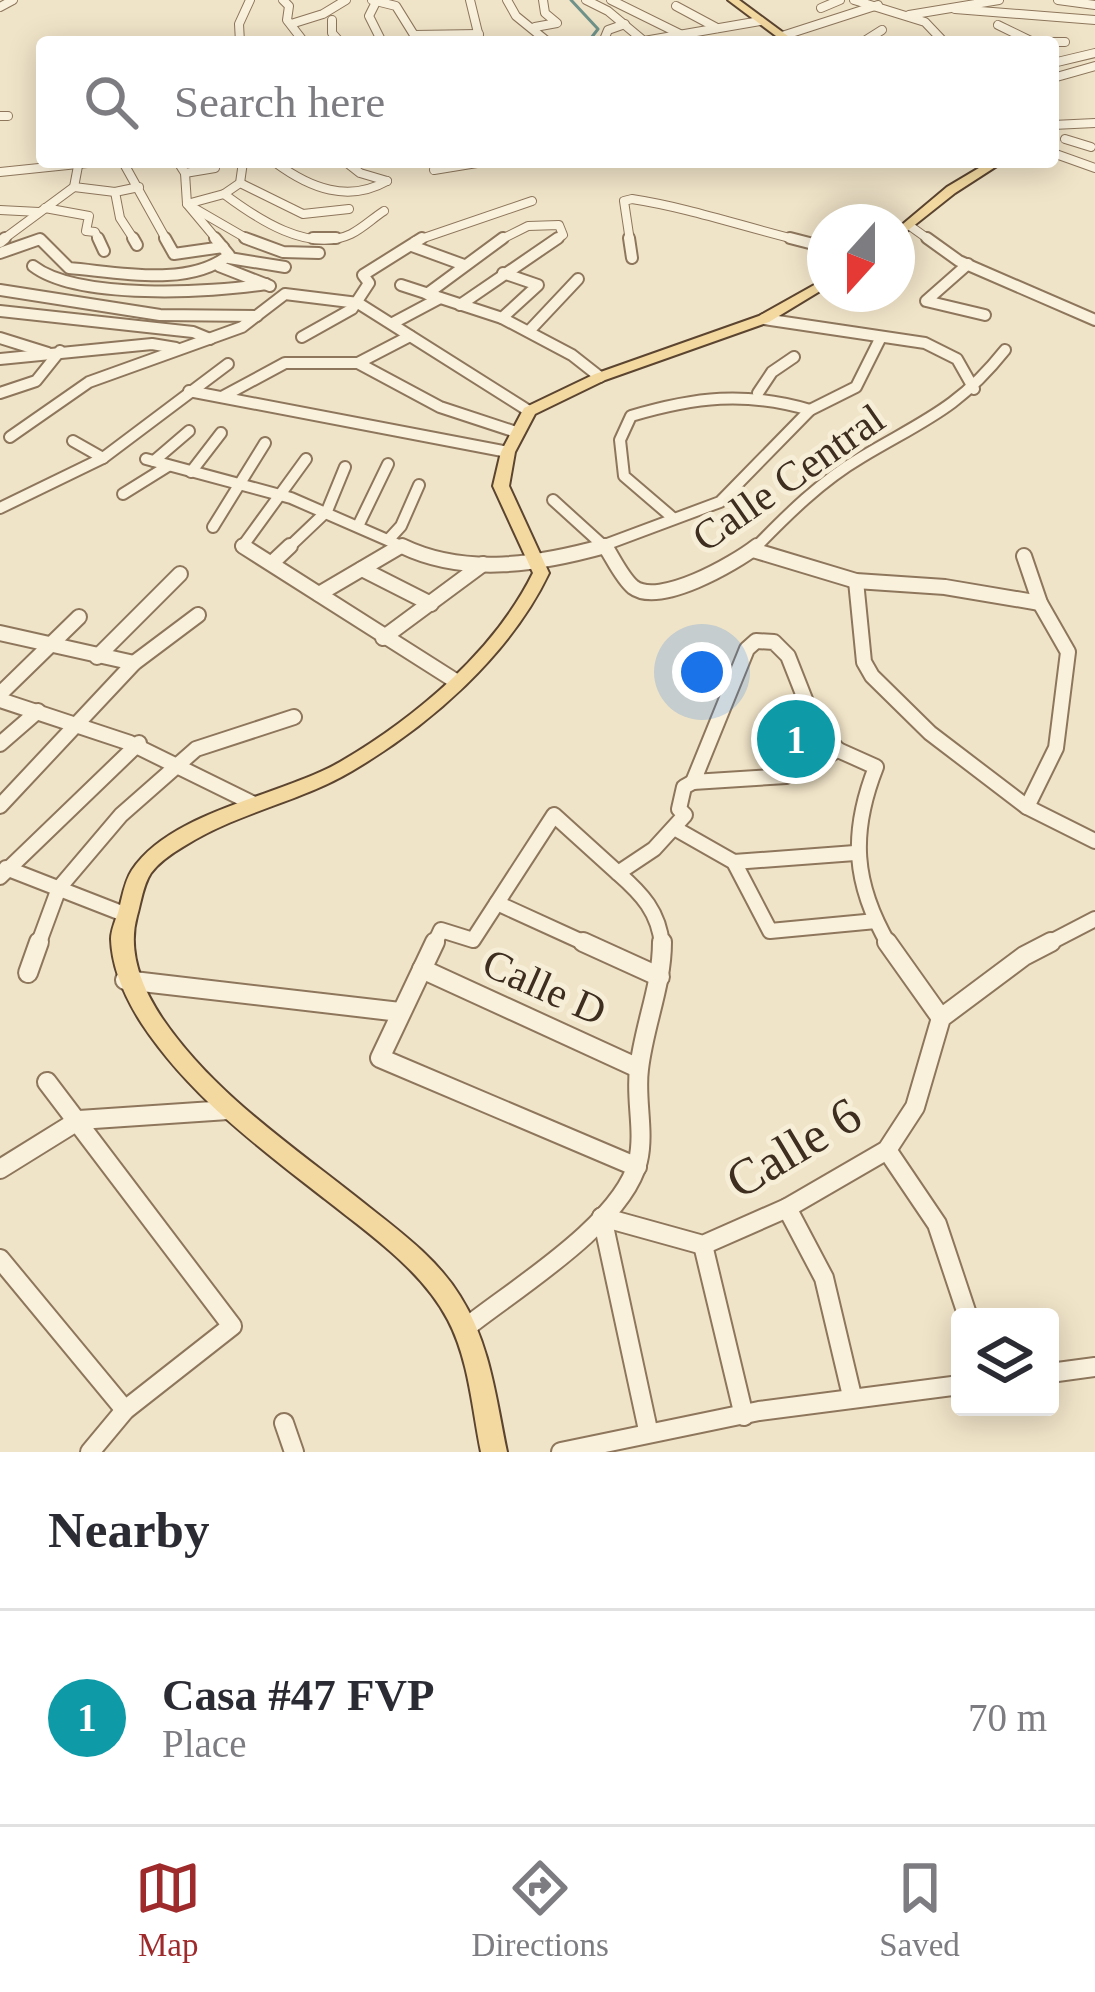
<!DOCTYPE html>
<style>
:root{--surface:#fff;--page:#f7f7f7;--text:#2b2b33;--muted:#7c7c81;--line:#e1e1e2;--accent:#9e2a2b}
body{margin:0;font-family:Georgia,serif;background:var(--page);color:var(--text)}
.controls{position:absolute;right:36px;bottom:36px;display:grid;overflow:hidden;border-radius:12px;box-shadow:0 6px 30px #0003}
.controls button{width:108px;height:108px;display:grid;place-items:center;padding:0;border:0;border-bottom:3px solid var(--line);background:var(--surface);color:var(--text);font:60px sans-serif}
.compass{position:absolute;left:807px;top:204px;width:108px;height:108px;border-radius:50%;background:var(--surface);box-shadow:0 6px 30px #0003;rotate:201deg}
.you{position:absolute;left:702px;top:672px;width:42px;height:42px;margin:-30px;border:9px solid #fff;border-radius:50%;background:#1a73e8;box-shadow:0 0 0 18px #1a73e833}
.badge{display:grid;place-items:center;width:78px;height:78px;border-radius:50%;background:var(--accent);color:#fff;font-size:39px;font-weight:700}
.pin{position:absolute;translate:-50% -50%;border:6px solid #fff;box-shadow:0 3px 12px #0006}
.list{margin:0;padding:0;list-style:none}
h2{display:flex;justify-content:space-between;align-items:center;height:156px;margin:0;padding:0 48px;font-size:51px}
h2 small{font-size:39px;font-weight:400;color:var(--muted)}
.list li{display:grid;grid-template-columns:78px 1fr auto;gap:36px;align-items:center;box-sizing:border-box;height:216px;padding:0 48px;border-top:3px solid var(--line)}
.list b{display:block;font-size:45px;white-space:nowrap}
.list p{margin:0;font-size:39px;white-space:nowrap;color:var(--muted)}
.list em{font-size:39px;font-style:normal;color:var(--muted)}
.icon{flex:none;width:66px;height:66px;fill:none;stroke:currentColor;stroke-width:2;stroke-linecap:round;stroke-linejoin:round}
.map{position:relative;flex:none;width:1095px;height:1452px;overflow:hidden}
.search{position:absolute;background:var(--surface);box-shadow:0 6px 30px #0003;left:36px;right:36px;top:36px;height:132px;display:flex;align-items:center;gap:30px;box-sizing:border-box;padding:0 42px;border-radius:12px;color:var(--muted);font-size:45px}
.sheet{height:372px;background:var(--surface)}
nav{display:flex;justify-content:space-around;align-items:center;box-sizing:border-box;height:168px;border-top:3px solid var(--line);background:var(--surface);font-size:33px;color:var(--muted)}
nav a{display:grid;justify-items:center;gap:6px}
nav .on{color:var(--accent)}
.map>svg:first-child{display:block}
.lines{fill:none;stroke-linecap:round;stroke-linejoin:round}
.stream{stroke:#6f938a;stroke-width:3}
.minor-far3-casing{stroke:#8d765c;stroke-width:10}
.minor-far2-casing{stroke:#8d765c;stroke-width:14}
.minor-far1-casing{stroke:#8d765c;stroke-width:18}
.minor-casing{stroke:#8d765c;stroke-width:22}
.major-casing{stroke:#5b4430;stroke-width:4}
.minor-far3{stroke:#faf1dc;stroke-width:8}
.minor-far2{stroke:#faf1dc;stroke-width:10}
.minor-far1{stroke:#faf1dc;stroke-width:14}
.minor{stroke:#faf1dc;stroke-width:18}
.major{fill:#f3d9a0;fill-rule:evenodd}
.labels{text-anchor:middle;stroke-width:10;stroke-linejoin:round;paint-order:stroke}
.street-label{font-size:42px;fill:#3d2e20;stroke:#f7eed8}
.near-street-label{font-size:51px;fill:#3d2e20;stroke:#f7eed8}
</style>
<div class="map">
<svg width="1095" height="1452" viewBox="0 0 1095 1452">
<rect width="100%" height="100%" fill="#f0e4c8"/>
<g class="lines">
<polyline class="stream" points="571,0 598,29 588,42"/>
<g class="minor-far3-casing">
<g id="minor-far3">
<polyline points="283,0 289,6 287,20 304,42"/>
<polyline points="372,0 396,6 414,35 479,34"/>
<polyline points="470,0 480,41"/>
<polyline points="507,0 516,16 548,42"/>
<polyline points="586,0 608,11 644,41 760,21"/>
<polyline points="611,0 680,34"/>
<polyline points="854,0 925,22 944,42"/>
<polyline points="1058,0 1095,5"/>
<polyline points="376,2 369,16 382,42"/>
<polyline points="676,6 717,28"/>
<polyline points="0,7 13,0"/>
<polyline points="821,8 840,0"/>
<polyline points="955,9 1095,20"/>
<polyline points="909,15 999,0"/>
<polyline points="332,20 332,33 340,42"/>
<polyline points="291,24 323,14 346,0"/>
<polyline points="998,25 1033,42"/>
<polyline points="535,27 557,23 545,13 543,0"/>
<polyline points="782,36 878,5"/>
<polyline points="240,42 239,24 250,0"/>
<polyline points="603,42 608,30 625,24"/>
<polyline points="863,42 882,30"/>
<polyline points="1053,42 1065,42"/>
<polyline points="1053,63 1095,53"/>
<polyline points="1053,78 1095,66"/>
<polyline points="0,116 8,116"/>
<polyline points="1053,125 1095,123"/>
<polyline points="1065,139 1091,147"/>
<polyline points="1053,153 1095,168"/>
<polyline points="123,162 167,241"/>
<polyline points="178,162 185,173 187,204 218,241"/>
<path d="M243,162L240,183L224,194C256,218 309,254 351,234C363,228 373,218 384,211"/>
<polyline points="346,162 360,173 387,181"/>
<path d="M276,163C310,188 348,203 387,181"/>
<polyline points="434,170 483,162"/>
<polyline points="0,172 97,162"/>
<polyline points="185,173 215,168"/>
<polyline points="240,183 303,214 349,209"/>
<polyline points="74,187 115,192 139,187"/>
<polyline points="115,192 120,218 135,241"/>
<polyline points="224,194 187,204 251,241"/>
<polyline points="45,208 89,216 86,231 95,232 99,241"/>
<polyline points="0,210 39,212"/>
<polyline points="910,226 931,241"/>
<polyline points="1,241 74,187 78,166"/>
<polyline points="34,241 42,241"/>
<polyline points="415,241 532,201"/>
<polyline points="498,241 528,226 559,225 563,235 554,241"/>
<path d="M630,241L624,201L632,199C690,208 744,227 802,241"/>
</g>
</g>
<g class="minor-far2-casing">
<g id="minor-far2">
<polyline points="98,238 104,251"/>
<polyline points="133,238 137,245"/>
<polyline points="165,238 174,254 223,247"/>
<polyline points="245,238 283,252 319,253"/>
<polyline points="313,238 336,238"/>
<polyline points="629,238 632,258"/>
<polyline points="790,238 825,247"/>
<polyline points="927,238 959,261 1095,320"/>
<polyline points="0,242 5,238"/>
<polyline points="412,246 464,265"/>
<path d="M0,253L40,239L69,268C118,272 188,288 229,255L215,238"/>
<polyline points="229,258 285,267"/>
<polyline points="968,264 926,301 985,315"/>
<path d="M33,266C77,300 211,293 266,284"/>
<polyline points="219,266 270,286"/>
<polyline points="401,285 502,318 538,285 503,273"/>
<polyline points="0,290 160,315 257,316"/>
<polyline points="427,294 503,238"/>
<polyline points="460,305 558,238"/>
<polyline points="0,311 193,332 210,339"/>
<polyline points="502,318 572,355 600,377"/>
<polyline points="764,319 925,343 957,359 974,389"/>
<polyline points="393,323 440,298"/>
<polyline points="530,330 578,279"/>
<polyline points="302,337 352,309 369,283 363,275 422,238"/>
<polyline points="0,338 48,353"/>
<polyline points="0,359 152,344 176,348"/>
<polyline points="358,363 410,336"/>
<polyline points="189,391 508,452"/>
<polyline points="0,393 36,381 60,351"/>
<polyline points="758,393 772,372 794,357"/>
<polyline points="222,397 285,363 358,363 440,407 516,432"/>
<polyline points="10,437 89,382 242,327 285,294 358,303 529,411"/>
<polyline points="103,458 228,364"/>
<polyline points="146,459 291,498 408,549"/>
<polyline points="154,461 189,431"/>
<polyline points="191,472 221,433"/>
<polyline points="123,494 168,466"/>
<polyline points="553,500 607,549"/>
<polyline points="0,508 103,458 73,441"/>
<path d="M673,518L624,476L620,440L631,416C695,397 745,391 810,410"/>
<polyline points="359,524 388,464"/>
<polyline points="213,527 265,443"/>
<polyline points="390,538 401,526 419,485"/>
<polyline points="246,549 242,547 306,459"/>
<polyline points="287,549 327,511 345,467"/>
<polyline points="594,549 720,502 810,410 856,387 881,337"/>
<path d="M754,549C787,515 821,481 862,457C924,420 958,409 1005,350"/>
</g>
</g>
<g class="minor-far1-casing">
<g id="minor-far1">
<polyline points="243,546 454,680"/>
<path d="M402,546C466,577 540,564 605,546"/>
<path d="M605,546C613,558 622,578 633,587C659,607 734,564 757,546"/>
<polyline points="753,550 856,581 945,587 1040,603"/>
<polyline points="1024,556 1040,603 1068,652 1056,748 1027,807"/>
<polyline points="273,562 290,546"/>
<polyline points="362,569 431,604"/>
<polyline points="856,581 864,662 872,676 930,733 1027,807 1095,841"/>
<polyline points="319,594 399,547"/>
<polyline points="0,633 134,663"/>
<polyline points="383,638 483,564"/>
<polygon points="756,641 774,642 788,656 814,722 838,750 786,776 693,782 747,649"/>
<polyline points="97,657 180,574"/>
<polyline points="0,694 79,617"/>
<polyline points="0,700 130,743 252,803"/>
<polyline points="0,744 38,711"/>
<path d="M838,750L876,767C850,833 853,883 889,945"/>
<polyline points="0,806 134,663 198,615"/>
<polyline points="676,829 734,862 770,931 876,921"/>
<polyline points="734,862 855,853"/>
<polyline points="6,868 124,914"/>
<polyline points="0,877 139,743"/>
<polyline points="497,903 589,945"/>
<polyline points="38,945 59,888 121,815 196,749 294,717"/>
<polyline points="434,945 441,930 473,940 554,815 618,873"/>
<path d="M662,945C659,912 642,894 618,873L654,849L685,815L679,809L684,787L693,782"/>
<polyline points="1045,945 1095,919"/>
</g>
</g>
<g class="minor-casing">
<g id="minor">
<polyline points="435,942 380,1058 637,1167"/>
<polyline points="583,942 660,977"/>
<polyline points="887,942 941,1018"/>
<polyline points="422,969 638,1068"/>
<polyline points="28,973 39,942"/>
<polyline points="125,980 400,1012"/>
<polyline points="47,1082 232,1326 125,1410 90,1452"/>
<polyline points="887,1150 937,1224 968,1317"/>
<polyline points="0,1169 79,1120 228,1110"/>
<polyline points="787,1208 824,1278 852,1396"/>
<polyline points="602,1217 703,1245 787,1208 887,1150 915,1107 941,1018 1024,956 1051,942"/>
<polyline points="602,1217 648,1430"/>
<polyline points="703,1245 744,1416"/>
<polyline points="0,1259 125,1410"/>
<path d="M468,1326C516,1288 623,1223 638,1161C645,1131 635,1099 639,1069C644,1025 662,986 662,942"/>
<polyline points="1050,1373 1095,1367"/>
<polyline points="284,1423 294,1452"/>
<polyline points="561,1452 759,1411 960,1385"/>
</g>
</g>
<g class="major-casing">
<g id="major">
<polygon points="728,0 739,0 796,42 784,42"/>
<polygon points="989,162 1003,162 955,193 897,239 897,229 947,187"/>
<path d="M825,279V288L769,322L605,380L535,414L515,452L509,486L549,573C510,655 430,725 352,771C300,802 241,811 186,845C174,852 160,861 151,873C143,885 141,902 137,916C127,952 142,988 162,1018C215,1096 297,1149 369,1207C402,1233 438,1260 460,1296C490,1343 496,1399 507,1452H481C472,1408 469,1360 448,1320C422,1270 368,1233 325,1199C258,1147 189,1095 142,1024C126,999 112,969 111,939C111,931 115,921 118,913C122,899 124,882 132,870C171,811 281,796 340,762C415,718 494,652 533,573L493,486L501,452L524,408L595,374L759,316Z"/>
</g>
</g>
<use href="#minor-far3" class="minor-far3"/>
<use href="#minor-far2" class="minor-far2"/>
<use href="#minor-far1" class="minor-far1"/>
<use href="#minor" class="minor"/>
<use href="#major" class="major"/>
</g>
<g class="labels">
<g class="street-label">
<text transform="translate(788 477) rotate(-35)" y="15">Calle Central</text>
<text transform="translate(545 986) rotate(24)" y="15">Calle D</text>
</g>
<g class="near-street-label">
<text transform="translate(793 1147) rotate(-31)" y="18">Calle 6</text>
</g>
</g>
</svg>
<div class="controls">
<button><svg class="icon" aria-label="layers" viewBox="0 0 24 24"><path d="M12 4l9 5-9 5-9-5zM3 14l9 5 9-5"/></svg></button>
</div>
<svg class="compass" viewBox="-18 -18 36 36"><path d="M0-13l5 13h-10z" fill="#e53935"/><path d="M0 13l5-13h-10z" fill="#7c7c81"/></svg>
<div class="you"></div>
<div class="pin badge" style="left:796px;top:739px;background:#0f9aa8">1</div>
<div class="search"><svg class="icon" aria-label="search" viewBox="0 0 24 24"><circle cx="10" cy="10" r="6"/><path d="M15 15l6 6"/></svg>Search here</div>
</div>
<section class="sheet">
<h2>Nearby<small></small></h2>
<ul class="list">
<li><span class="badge" style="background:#0f9aa8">1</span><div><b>Casa #47 FVP</b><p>Place</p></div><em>70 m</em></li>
</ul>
</section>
<nav>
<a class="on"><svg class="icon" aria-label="map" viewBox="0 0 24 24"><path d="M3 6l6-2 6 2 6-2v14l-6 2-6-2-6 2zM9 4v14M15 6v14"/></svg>Map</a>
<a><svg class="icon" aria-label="directions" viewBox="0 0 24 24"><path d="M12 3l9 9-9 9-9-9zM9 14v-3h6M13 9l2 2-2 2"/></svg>Directions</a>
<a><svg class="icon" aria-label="saved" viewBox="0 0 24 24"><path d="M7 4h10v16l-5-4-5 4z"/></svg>Saved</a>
</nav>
